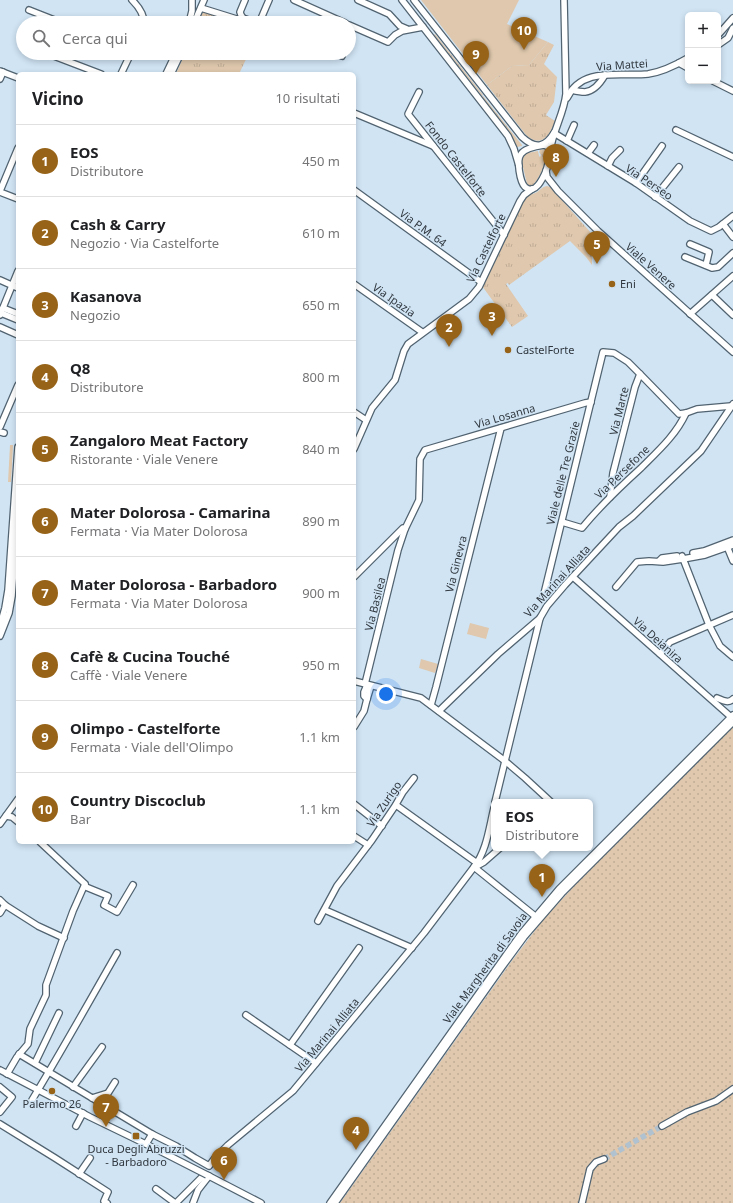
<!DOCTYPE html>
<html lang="it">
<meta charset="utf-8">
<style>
:root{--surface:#fff;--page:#f2f2f2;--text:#202124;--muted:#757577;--line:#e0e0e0;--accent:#976318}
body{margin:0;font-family:"Noto Sans",sans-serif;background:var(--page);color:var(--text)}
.controls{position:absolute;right:12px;top:12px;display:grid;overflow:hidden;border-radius:6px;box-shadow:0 2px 6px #0003}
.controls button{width:36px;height:36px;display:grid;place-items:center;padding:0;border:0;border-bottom:1px solid var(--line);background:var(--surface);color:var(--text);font:20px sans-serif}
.you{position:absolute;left:386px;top:694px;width:14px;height:14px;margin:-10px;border:3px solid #fff;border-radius:50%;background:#1a73e8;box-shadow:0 0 0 6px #1a73e833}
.badge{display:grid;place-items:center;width:26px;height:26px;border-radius:50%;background:var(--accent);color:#fff;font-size:13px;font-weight:700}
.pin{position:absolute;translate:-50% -33px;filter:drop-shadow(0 1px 2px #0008)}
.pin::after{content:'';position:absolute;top:21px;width:14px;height:12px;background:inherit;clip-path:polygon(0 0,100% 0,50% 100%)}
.popup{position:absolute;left:491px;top:799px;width:102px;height:52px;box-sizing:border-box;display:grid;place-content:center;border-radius:6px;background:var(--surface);filter:drop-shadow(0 1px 3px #0005);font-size:13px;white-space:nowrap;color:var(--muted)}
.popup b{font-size:15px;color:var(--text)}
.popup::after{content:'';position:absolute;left:50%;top:100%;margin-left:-8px;border:8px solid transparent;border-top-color:var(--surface)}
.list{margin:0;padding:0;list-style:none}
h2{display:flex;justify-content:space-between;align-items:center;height:52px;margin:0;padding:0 16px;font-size:17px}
h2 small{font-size:13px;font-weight:400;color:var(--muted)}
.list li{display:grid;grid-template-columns:26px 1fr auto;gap:12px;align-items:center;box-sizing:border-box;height:72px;padding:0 16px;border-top:1px solid var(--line)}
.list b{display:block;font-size:15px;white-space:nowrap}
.list p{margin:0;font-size:13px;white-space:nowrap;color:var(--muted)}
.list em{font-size:13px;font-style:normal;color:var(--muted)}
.icon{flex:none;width:22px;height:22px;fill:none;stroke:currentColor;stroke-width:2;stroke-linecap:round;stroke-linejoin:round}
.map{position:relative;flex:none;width:733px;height:1203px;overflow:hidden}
.search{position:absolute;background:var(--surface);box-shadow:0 2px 6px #0003;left:16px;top:16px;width:340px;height:44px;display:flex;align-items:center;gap:10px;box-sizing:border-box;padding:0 14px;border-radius:22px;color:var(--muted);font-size:15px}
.panel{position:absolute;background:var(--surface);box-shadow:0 2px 6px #0003;left:16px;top:72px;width:340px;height:772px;border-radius:6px}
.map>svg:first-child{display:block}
.grass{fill:url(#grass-tufts)}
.park{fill:url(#park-dots)}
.pitch{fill:#dfc8ad}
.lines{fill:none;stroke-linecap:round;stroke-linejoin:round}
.minor-tunnel{stroke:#b0c1d0;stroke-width:5.5;stroke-dasharray:5.5 3;stroke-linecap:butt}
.minor-casing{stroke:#516370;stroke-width:8}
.minor{stroke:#fff;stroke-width:5.5}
.minor-bridge-casing{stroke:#516370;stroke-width:8;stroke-linecap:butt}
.minor-bridge{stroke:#fff;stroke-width:5.5}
.poi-dot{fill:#976318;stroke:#d0e4f4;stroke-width:1.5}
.labels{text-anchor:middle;stroke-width:3;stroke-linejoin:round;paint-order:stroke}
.street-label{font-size:11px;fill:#30373e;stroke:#d0e4f4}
.poi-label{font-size:11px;fill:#30373e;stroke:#d0e4f4;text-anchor:start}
</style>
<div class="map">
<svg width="733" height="1203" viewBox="0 0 733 1203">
<defs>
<pattern id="grass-tufts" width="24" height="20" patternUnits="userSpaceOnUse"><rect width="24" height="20" fill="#dfc8ad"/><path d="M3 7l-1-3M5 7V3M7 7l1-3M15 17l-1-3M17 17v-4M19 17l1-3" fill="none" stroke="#c0ac96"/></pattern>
<pattern id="park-dots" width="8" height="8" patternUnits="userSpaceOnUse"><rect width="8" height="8" fill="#dfc8ad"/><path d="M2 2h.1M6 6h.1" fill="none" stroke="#c0ac96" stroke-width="1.8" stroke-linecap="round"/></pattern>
</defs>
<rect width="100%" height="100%" fill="#d0e4f4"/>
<g class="grass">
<polygon points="204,10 245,23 198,23"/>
<polygon points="435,34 483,95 482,96 434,35"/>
<path d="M548,42L554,45L544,64L557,77L554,102L546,115L555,121C550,135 542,149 526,135L487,85L512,66L529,65Z"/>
<polygon points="185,53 249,53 239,74 176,74"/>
<polygon points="483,96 522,145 522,146 517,147 510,133 482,97"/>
<path d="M545,149L547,150C546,162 541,176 533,185L529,186L527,184L522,163V158L527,153L538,151L539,156L540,157L541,155L539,152L540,150Z"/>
<path d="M547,186L550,187L553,190L592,234V265L586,257L570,241L509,285L508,283L506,284L528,316L512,327L482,286L524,200C527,195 530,195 535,193C540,191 541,187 547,186Z"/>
</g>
<polygon class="park" points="733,727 733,1203 340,1203 511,962 543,920 576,884"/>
<g class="pitch">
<polygon points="421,0 519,0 507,24 548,42 529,65 512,66 487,85"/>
<polygon points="10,445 13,445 11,482 8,482"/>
<polygon points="470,623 489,628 486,639 467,634"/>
<polygon points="421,659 438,664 435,673 419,668"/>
</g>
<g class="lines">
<polyline class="minor-tunnel" points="604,1159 662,1126"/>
<g class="minor-casing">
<g id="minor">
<path d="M132,0C138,6 144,15 144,23"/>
<polyline points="245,0 240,12 241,15 243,18 257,23 260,21 269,0"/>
<polyline points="294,0 345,23"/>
<polyline points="358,0 389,14 400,26 407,29"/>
<polyline points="402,0 508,136 514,149 519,166"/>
<path d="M414,0L522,137C535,149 545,148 554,133"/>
<polyline points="201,8 246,22"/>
<polyline points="29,10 62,23"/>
<polyline points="189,23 192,11 192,0"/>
<polyline points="194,23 204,0"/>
<polyline points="349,25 388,42 395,35 402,31 423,27"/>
<polyline points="718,35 733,18"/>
<polyline points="718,45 728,38 733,28"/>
<polyline points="46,53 101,74"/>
<polyline points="334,53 342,56"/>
<polyline points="679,63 688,68"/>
<polyline points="0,71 18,78"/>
<polyline points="121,74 131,53"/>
<polyline points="166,74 176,53"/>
<polyline points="171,74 181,53"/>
<polyline points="0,79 3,72"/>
<polyline points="713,81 733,91"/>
<path d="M572,90C576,91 581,92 585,92C594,91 601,82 605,75"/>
<polyline points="419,92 408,114 504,235"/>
<path d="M567,98C582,66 619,77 648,74C662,72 676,65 688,58"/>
<polyline points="354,113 433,146"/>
<polyline points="676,130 733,157"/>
<polyline points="554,133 636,183 690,221 711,231 719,227 733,216"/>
<polyline points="567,141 574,125"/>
<path d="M544,145L549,147C552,154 548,164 546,171C543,178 535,196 525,187C520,182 516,160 521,154C525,148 537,146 544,145Z"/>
<path d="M550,152C552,132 564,114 566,94L564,0"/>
<polyline points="588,153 594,145"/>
<polyline points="608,166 612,158 620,150"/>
<polyline points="546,171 547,177 558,191 598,231 733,352"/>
<polyline points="636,183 662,146"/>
<polyline points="354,190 481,282"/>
<polyline points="0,191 18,148"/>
<polyline points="0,192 18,199"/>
<polyline points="655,197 679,167"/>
<polyline points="723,224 733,237"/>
<polyline points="690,244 709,252 706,265"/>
<polyline points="685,257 712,268 718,267 733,253"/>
<polyline points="0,280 18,288"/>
<polyline points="354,284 422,332"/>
<polyline points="712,295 733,315"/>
<polyline points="3,308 18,314"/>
<polyline points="1,313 18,320"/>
<polyline points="690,314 733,276"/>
<polyline points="0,315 18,271"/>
<polyline points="0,327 18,335"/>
<polyline points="640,374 679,414 686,413 697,409 731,406"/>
<polyline points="354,412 366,420"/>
<polyline points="0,427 18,385"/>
<polyline points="0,432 4,433"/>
<polyline points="354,449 372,408 395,380 404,351 408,344 469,299 479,287 520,201 524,195 532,189"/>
<path d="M562,522L582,528C600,506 620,487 641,468C658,451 676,435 686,413"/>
<polyline points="726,544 733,561"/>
<polyline points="693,553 704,551 733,540"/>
<polyline points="682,556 709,625 720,646 733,657"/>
<polyline points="659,561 662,558 677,556"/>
<polyline points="354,577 403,528 405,529"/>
<polyline points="573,577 731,717"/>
<polyline points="616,587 637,562 649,561 663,562 683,559 705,555 733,545"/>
<polyline points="543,598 603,352 614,353 628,362 640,374 635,387 613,473 610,497"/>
<polyline points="0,626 5,608 8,590 18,447"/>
<polyline points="0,636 9,613 12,596 18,511"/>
<polyline points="660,654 670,642 733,615"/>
<polyline points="354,681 421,698 505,761 525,778 551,802"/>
<polyline points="365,684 398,550 405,529 419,500 420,459 425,450 585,403 591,402"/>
<path d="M717,698C722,700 728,704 733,699"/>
<polyline points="367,699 364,696 364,692 367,685"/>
<polyline points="431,705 436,687 501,428"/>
<polyline points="439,711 498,654 540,618 547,606 565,585 619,527 633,516 701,451 733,404"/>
<polyline points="354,727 364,711 367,699 371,686"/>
<polyline points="495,802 540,618"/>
<polyline points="354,804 382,826"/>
<polyline points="396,805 477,863"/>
<polyline points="6,816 12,817 18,822"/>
<polyline points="0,824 18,799"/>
<polyline points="354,836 368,845"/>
<polyline points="40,842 84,883 86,887 108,896 104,905 117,912 133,885"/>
<polyline points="474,867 535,916"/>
<polyline points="475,867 484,862 500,848"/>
<polyline points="0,900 5,905 38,926 64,938"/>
<polyline points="325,910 412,948"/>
<polyline points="0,913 5,905"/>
<polyline points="318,921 337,886 372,840 395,806 403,792 414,778"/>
<polyline points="246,1015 316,1063"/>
<polyline points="290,1045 359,948"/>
<polyline points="19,1054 152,1134"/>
<polyline points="35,1063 59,1013"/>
<polyline points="0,1070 90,1117 156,1149"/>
<polyline points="7,1074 17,1057 28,1044 30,1029 46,995 46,985 73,911 85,884"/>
<polyline points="0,1087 12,1097 0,1112"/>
<polyline points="73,1087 102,1047"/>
<polyline points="92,1098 108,1093 115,1082"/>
<path d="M32,1100C61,1052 89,1002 117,953"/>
<polyline points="0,1124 55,1158 108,1192 104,1201 107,1203"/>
<polyline points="76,1126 83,1113"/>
<polyline points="662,1126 687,1112 716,1101 733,1089"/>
<path d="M146,1144L152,1134L176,1146L195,1158L209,1166L215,1158L228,1145L293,1091L424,933L474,867C487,850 489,828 494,808"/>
<polyline points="79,1174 90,1158"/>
<polyline points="207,1175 261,1203"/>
<polyline points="156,1189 175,1203"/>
<polyline points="176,1203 202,1177"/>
<polyline points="193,1203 198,1190 209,1176"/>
<polyline points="330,1203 521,934 559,889 733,715"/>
<polyline points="335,1203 502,967 524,937 563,892 733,722"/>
<polyline points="582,1203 590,1169 596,1162 604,1159"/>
</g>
</g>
<use href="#minor" class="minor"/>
<g class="minor-bridge-casing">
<polyline id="minor-bridge" points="156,1149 207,1175"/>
</g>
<use href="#minor-bridge" class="minor-bridge"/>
</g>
<g class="poi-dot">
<circle cx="612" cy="284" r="4"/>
<circle cx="508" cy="350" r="4"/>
<circle cx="52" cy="1091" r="4"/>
<rect x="132" y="1132" width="8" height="8" rx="2"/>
</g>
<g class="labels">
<g class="street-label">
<text transform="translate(622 65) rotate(-4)" y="4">Via Mattei</text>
<text transform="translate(456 159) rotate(52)" y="4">Fondo Castelforte</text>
<text transform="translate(649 182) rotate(34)" y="4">Via Perseo</text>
<text transform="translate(423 228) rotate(36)" y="4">Via P.M. 64</text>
<text transform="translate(486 248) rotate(-64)" y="4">Via Castelforte</text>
<text transform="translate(651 266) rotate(42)" y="4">Viale Venere</text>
<text transform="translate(394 300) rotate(35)" y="4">Via Ipazia</text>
<text transform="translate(619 411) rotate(-76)" y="4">Via Marte</text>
<text transform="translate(505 416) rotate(-16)" y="4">Via Losanna</text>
<text transform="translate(622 472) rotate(-44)" y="4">Via Persefone</text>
<text transform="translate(563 473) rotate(-76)" y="4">Viale delle Tre Grazie</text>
<text transform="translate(456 564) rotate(-76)" y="4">Via Ginevra</text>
<text transform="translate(557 581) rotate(-48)" y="4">Via Marinai Alliata</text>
<text transform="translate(375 604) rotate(-76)" y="4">Via Basilea</text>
<text transform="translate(658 640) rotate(42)" y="4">Via Deianira</text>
<text transform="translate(384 804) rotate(-56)" y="4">Via Zurigo</text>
<text transform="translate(485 968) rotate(-54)" y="4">Viale Margherita di Savoia</text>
<text transform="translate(327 1035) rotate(-50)" y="4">Via Marinai Alliata</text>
</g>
<g class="poi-label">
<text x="620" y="288">Eni</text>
<text x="516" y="354">CastelForte</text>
<text x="52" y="1108" text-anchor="middle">Palermo 26</text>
<text x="136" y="1153" text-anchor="middle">Duca Degli Abruzzi<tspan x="136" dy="13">- Barbadoro</tspan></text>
</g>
</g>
</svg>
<div class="controls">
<button>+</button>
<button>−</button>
</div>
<div class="you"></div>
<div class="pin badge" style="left:542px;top:897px">1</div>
<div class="popup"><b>EOS</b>Distributore</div>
<div class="pin badge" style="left:449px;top:347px">2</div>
<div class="pin badge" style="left:492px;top:336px">3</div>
<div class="pin badge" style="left:356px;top:1150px">4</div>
<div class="pin badge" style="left:597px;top:264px">5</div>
<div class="pin badge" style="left:224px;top:1180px">6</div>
<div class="pin badge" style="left:106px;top:1127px">7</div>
<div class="pin badge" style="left:556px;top:177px">8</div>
<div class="pin badge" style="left:476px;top:74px">9</div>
<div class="pin badge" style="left:524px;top:50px">10</div>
<div class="search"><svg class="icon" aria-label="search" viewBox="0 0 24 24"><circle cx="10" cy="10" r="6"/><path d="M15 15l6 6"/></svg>Cerca qui</div>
<section class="panel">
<h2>Vicino<small>10 risultati</small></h2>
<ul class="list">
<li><span class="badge">1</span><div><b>EOS</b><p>Distributore</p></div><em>450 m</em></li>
<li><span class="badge">2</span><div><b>Cash &amp; Carry</b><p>Negozio · Via Castelforte</p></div><em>610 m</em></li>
<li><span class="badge">3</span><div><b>Kasanova</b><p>Negozio</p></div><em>650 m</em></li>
<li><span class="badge">4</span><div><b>Q8</b><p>Distributore</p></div><em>800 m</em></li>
<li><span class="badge">5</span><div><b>Zangaloro Meat Factory</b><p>Ristorante · Viale Venere</p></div><em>840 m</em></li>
<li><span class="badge">6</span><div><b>Mater Dolorosa - Camarina</b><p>Fermata · Via Mater Dolorosa</p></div><em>890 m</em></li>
<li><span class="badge">7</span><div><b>Mater Dolorosa - Barbadoro</b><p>Fermata · Via Mater Dolorosa</p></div><em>900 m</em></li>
<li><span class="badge">8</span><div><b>Cafè &amp; Cucina Touché</b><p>Caffè · Viale Venere</p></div><em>950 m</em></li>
<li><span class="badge">9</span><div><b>Olimpo - Castelforte</b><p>Fermata · Viale dell'Olimpo</p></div><em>1.1 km</em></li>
<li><span class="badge">10</span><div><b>Country Discoclub</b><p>Bar</p></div><em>1.1 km</em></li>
</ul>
</section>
</div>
